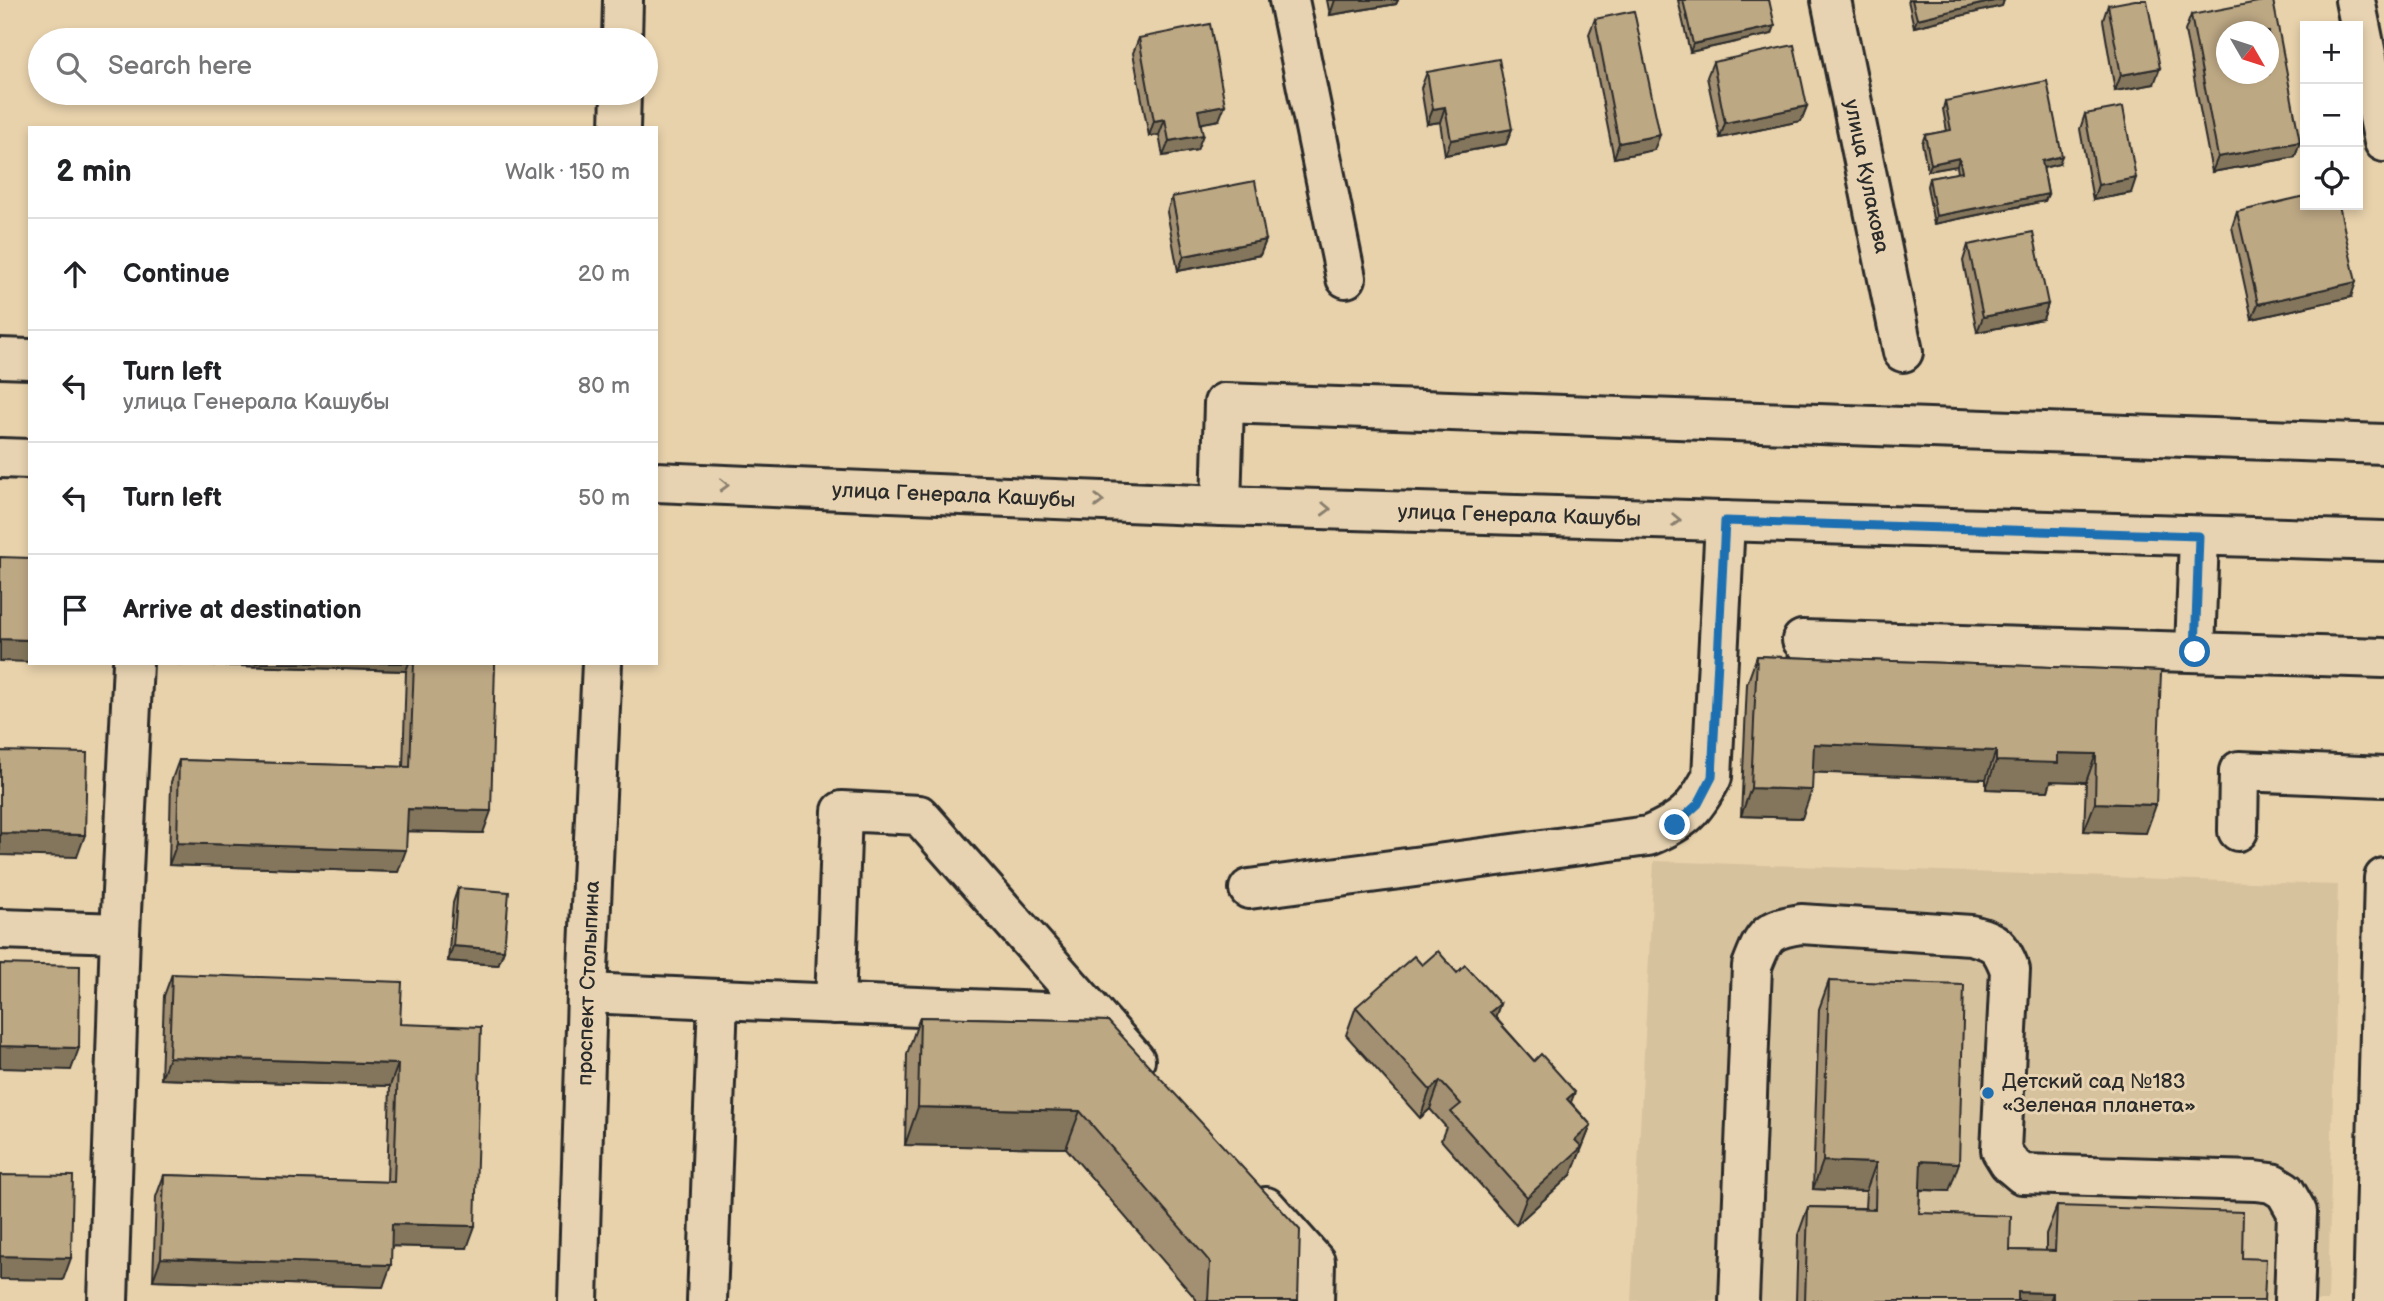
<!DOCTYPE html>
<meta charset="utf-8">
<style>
:root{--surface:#fff;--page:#f2f2f2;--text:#202124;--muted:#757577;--line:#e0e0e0}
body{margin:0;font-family:"Balsamiq Sans",sans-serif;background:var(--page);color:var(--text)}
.controls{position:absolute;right:21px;top:21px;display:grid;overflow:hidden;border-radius:0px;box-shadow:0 4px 10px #0003}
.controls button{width:63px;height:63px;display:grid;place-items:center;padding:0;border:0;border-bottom:2px solid var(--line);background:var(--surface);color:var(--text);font:35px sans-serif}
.compass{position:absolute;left:2216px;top:21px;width:63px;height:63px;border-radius:50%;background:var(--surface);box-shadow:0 4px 10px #0003;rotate:129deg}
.stop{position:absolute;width:21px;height:21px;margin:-16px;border:5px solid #1f6fb2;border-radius:50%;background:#fff}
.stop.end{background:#1f6fb2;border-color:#fff;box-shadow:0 2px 7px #0008}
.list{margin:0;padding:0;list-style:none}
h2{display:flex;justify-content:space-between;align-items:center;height:91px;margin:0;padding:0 28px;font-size:30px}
h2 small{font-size:23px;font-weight:400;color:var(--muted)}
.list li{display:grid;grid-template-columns:46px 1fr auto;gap:21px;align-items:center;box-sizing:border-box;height:112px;padding:0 28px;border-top:2px solid var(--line)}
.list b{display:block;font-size:26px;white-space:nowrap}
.list p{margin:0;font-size:23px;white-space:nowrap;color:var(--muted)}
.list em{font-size:23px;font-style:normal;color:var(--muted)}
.icon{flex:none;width:38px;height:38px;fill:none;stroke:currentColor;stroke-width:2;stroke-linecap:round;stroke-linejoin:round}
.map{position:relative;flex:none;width:2384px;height:1301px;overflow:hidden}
.search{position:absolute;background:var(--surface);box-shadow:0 4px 10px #0003;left:28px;top:28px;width:630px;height:77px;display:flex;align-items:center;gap:18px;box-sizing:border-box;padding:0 24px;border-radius:38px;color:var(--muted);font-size:26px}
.panel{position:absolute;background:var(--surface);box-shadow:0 4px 10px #0003;left:28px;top:126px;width:630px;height:539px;border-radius:0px}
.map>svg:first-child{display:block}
.built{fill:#d7c29e}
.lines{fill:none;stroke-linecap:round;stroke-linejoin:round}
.minor-casing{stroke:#2b2b2b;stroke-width:44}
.minor{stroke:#e7d3b1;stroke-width:38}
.wall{fill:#a39072;stroke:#2b2b2b;stroke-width:2}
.shaded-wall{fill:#84765c;stroke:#2b2b2b;stroke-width:2}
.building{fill:#bda884;stroke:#2b2b2b;stroke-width:2;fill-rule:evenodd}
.oneway{stroke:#897f6e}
.route{stroke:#1f6fb2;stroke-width:9}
.poi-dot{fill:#1f6fb2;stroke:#e7d3b1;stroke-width:2.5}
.labels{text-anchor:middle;stroke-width:6;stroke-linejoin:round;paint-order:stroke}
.street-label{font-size:21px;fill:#2b2b2b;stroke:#e7d3b1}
.poi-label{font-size:21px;fill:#2b2b2b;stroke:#e7d3b1;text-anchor:start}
</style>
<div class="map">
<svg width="2384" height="1301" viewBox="0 0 2384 1301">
<rect width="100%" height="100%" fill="#e8d2ac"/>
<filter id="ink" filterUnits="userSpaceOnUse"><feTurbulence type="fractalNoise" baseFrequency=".0143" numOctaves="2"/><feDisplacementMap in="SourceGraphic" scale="14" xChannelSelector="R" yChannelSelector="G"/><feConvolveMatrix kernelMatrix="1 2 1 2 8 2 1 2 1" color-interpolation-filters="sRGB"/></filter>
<g filter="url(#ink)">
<polygon class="built" points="1654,861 2338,885 2328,1301 1631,1301"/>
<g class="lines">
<g class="minor-casing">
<g id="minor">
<polyline points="1289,0 1346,278"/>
<path id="s1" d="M1831,0L1903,352"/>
<polyline points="2355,0 2384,142"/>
<polyline points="622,40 623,0"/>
<polyline points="620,128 621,93"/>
<polyline points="0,358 30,359"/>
<polyline points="0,458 30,459"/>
<path id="s2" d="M656,482L1221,506L2384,541"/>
<polyline points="1221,506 1224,403 2384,444"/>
<polyline points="1802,640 2384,658"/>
<polyline points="2195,652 2199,536"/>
<polyline points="2238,831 2239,771 2384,777"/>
<path d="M1249,889L1648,836C1684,821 1694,811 1712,777L1725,521"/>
<polyline points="0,929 120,933"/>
<polyline points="587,993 718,999 707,1301"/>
<polyline points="718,999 1094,1014"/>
<polyline points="835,1004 842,811 919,815 1135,1060"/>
<polyline points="1266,1207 1315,1262 1314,1301"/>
<polyline points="108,1301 120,933 133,663"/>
<path id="s3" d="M578,1301L587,993L602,663"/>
<path d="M1739,1301L1752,966C1764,935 1767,929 1801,924L1971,935C1996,941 2001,946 2010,970L2001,1150L2009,1163L2022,1174L2255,1181L2272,1183L2285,1191L2297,1212L2294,1301"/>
<polyline points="2373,1301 2384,878"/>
</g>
</g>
<use href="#minor" class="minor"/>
</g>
<g class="wall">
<polygon points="1327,0 1398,0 1396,4 1330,15"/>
<polygon points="1678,0 1769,0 1772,34 1690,52"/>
<polygon points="1908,0 2004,0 2002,6 1914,27"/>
<polygon points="2108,5 2154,84 2115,91 2103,20"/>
<polygon points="2191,15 2300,142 2295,157 2212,172 2185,31"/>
<polygon points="1595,19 1654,150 1614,158 1589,34"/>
<polygon points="1139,38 1219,120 1201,123 1197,150 1163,156 1159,135 1149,136 1133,53"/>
<polygon points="1713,62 1807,106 1801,121 1720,138 1707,77"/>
<polygon points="1427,72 1512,129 1506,144 1445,155 1440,122 1427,124 1421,88"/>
<polygon points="1945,101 2059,164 2043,168 2048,194 2045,201 1934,224 1927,186 1929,178 1958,173 1957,166 1928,171 1922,143 1925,135 1947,131 1943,109"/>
<polygon points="2085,114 2131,193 2093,200 2080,129"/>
<polygon points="1172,197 1266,240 1260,255 1178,271 1167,212"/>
<polygon points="2237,212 2351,297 2252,319 2232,227"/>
<polygon points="1968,245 2048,304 2043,319 1977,332 1963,261"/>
<polygon points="1757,656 2161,671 2146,833 2084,831 2086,782 2051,781 2048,791 1986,789 1986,779 1813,772 1802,818 1741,816 1747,684"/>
<polygon points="177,663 495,663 483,833 407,831 398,872 169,865 171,782 179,760 403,767 406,671 177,664"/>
<polygon points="458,888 504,950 498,965 448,961 453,903"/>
<polygon points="1422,965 1457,973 1500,1004 1495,1017 1591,1125 1571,1175 1516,1225 1441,1140 1446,1127 1430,1109 1420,1118 1346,1035 1356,1007"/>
<polygon points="172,974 400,1024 467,1248 392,1246 383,1287 153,1280 156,1197 164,1175 387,1182 390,1086 161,1079 164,996"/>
<polygon points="1829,981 1949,1191 1920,1190 1919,1213 2010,1250 2046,1251 2046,1234 2057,1206 2242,1258 2264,1301 1796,1301 1798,1235 1808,1207 1865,1208 1866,1191 1813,1189 1819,1009"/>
<polygon points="920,1017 1108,1021 1298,1301 1196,1301 1196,1299 1066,1148 905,1145 907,1054"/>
</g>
<g class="shaded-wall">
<polygon points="1335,0 1398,0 1396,4 1330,15"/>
<polygon points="1998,0 2004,0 2002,6 1914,27 1917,19"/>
<polygon points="1775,26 1772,34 1690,52 1693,44"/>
<polygon points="2160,68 2154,84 2115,91 2121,75"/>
<polygon points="1225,105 1219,120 1193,125 1198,110"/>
<polygon points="1807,106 1801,121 1720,138 1725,123"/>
<polygon points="1445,107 1440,122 1427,124 1433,109"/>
<polygon points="1165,119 1159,135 1149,136 1154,121"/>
<polygon points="1512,129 1506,144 1445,155 1451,140"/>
<polygon points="1203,135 1197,150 1163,156 1169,141"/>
<polygon points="1660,135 1654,150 1614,158 1619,143"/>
<polygon points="2300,142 2295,157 2212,172 2218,157"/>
<polygon points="2062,156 2059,164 2039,169 2042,161"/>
<polygon points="1959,158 1957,166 1928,171 1931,164"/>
<polygon points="2136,178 2131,193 2093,200 2098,185"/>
<polygon points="2048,194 2045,201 1934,224 1936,216"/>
<polygon points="1266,240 1260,255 1178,271 1184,256"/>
<polygon points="2356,282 2351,297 2252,319 2258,304"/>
<polygon points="2048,304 2043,319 1977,332 1983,317"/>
<polygon points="0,639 30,640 30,662 0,661"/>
<polygon points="177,663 409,663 406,671 177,664"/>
<polygon points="1814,744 1996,751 1986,779 1804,772"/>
<polygon points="2058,753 2096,754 2086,782 2051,781 2048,791 1986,789 1996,761"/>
<polygon points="1751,788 1812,790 1802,818 1741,816"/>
<polygon points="2095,803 2156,805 2146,833 2084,831"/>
<polygon points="408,809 491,811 483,833 400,831"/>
<polygon points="0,833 85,835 77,857 0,855"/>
<polygon points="177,843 406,850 398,872 169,865"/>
<polygon points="453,946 504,950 498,965 448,961"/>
<polygon points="1500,1004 1490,1032 1490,1012"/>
<polygon points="0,1046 79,1048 71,1070 0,1068"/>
<polygon points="169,1057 398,1064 390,1086 161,1079"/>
<polygon points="1440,1081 1430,1109 1420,1118 1430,1090"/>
<polygon points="1575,1092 1564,1120 1567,1099"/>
<polygon points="918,1107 1080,1111 1066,1148 905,1145"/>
<polygon points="1591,1125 1571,1175 1516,1225 1527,1197 1575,1140"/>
<polygon points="1823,1161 1876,1163 1866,1191 1813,1189"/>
<polygon points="1921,1161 1959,1163 1949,1191 1911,1189"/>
<polygon points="392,1224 475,1226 467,1248 384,1246"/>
<polygon points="0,1256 71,1258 63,1280 0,1279"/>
<polygon points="161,1258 391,1265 383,1287 153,1280"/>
<polygon points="2018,1292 2053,1293 2050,1301 2014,1301"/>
</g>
<g class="building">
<polygon points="1683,0 1769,0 1775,26 1693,44"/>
<polygon points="1912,0 1998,0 1917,19"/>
<polygon points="2135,0 2147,0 2160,68 2121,75 2108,5"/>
<path d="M2268,0H2273L2300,142L2218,157L2191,15ZM2227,32H2269V74H2227Z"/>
<polygon points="1634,11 1660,135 1619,143 1595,19"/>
<polygon points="1210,24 1225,105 1198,110 1203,135 1169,141 1165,119 1154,121 1139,38"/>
<polygon points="1794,45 1807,106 1725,123 1713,62"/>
<polygon points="1499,59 1512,129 1451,140 1445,107 1433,109 1427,72"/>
<polygon points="2047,81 2062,156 2042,161 2048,194 1936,216 1929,178 1962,172 1959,158 1931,164 1925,135 1951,130 1945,101"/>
<polygon points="2123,107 2136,178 2098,185 2085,114"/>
<polygon points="1255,181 1266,240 1184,256 1172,197"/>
<polygon points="2305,196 2305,205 2339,205 2356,282 2258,304 2237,212"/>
<polygon points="2033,232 2048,304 1983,317 1968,245"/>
<polygon points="0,557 30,558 30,640 0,639"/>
<polygon points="1757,656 2161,671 2156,805 2095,803 2096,754 2058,753 2058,763 1996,761 1996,751 1814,744 1812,790 1751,788"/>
<polygon points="414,663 495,663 491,811 408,809 406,850 177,843 179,760 410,767"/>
<polygon points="0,751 87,753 85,835 0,833"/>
<polygon points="458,888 509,892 504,950 453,946"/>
<polygon points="1438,951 1457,973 1465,965 1500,1004 1490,1012 1534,1061 1541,1054 1575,1092 1567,1099 1591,1125 1575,1140 1582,1147 1527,1197 1451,1112 1461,1104 1440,1081 1430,1090 1356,1007 1414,956 1422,965"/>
<polygon points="0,964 80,966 79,1048 0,1046"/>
<polygon points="172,974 402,982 400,1024 481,1027 475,1226 392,1224 391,1265 161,1258 164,1175 394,1182 398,1064 169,1057"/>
<polygon points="1829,981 1964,985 1959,1163 1921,1161 1919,1213 2011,1216 2010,1250 2055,1251 2057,1206 2243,1212 2242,1258 2266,1259 2264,1301 2053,1301 2053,1293 2018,1292 2018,1301 1805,1301 1808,1207 1875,1209 1876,1163 1823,1161"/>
<polygon points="920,1017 1108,1021 1300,1230 1298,1301 1208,1301 1210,1262 1080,1111 918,1107"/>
<polygon points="0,1175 73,1176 71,1258 0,1256"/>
</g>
<defs><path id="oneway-chevron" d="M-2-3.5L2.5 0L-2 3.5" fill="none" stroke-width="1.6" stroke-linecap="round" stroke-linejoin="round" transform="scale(1.75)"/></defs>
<g class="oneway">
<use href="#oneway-chevron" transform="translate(724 485) rotate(2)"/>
<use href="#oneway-chevron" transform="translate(1099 501) rotate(2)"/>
<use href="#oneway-chevron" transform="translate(1326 509) rotate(2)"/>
<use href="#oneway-chevron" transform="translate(1676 520) rotate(2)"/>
</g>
</g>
<g class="lines" filter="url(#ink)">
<polyline class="route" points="1675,825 1698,804 1712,777 1725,521 2199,536 2195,652"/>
</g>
<circle class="poi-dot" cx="1988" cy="1093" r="7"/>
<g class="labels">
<g class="street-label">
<text dy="7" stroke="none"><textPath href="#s1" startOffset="180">улица Кулакова</textPath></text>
<text dy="7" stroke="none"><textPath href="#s2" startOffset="298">улица Генерала Кашубы</textPath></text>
<text dy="7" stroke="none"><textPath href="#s2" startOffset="864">улица Генерала Кашубы</textPath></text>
<text dy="7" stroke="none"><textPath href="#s3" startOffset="318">проспект Столыпина</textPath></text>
</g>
<g class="poi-label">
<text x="2002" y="1088">Детский сад №183<tspan x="2002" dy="24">«Зеленая планета»</tspan></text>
</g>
</g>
</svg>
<div class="controls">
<button>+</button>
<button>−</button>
<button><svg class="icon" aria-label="locate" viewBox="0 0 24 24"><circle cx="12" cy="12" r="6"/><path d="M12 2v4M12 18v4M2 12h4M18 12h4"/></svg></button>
</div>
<svg class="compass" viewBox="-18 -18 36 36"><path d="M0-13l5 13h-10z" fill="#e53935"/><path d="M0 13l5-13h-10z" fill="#757577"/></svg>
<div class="stop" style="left:2195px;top:652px"></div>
<div class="stop end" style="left:1675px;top:825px"></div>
<div class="search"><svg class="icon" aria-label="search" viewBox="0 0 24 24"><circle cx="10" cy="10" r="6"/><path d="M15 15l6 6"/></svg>Search here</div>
<section class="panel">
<h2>2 min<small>Walk · 150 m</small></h2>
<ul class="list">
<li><svg class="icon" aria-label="ahead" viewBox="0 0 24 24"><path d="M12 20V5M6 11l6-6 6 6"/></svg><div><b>Continue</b></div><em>20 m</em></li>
<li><svg class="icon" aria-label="left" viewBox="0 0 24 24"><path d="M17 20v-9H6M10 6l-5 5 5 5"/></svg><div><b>Turn left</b><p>улица Генерала Кашубы</p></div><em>80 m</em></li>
<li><svg class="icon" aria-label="left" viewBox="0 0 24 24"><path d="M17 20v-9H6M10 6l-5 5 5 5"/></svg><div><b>Turn left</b></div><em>50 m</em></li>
<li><svg class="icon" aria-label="arrive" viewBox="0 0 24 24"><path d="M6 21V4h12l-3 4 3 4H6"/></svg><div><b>Arrive at destination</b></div></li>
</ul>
</section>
</div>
